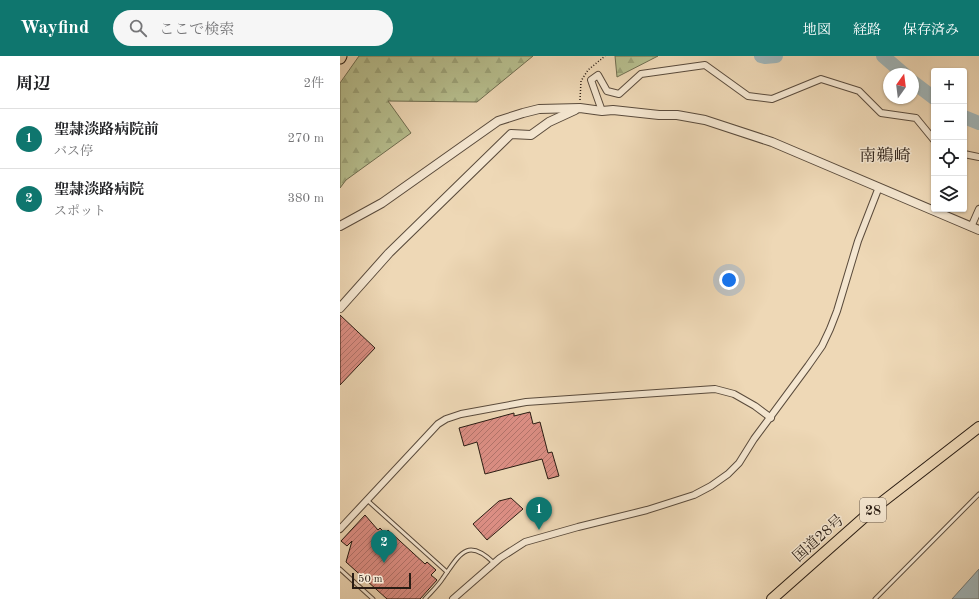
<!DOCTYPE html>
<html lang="ja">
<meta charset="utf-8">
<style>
:root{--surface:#fff;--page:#f6f6f6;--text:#202124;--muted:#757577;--line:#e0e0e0;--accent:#0f766e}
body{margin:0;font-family:"Old Standard TT","Noto Serif JP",serif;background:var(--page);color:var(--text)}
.controls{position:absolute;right:12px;top:12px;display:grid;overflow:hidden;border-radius:4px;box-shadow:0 1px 3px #0004}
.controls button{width:36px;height:36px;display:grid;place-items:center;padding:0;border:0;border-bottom:1px solid var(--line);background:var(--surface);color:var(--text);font:20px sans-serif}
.compass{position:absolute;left:543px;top:12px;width:36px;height:36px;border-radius:50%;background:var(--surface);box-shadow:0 1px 3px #0004;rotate:14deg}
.scale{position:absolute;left:12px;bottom:10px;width:59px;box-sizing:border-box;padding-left:4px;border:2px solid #291c13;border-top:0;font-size:11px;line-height:14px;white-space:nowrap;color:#291c13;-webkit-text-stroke:3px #f4e6d0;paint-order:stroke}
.you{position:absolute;left:389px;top:224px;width:14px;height:14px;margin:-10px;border:3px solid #fff;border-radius:50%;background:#1a73e8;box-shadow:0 0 0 6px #1a73e833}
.badge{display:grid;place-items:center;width:26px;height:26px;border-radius:50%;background:var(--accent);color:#fff;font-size:13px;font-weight:700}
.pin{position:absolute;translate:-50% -33px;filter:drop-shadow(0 1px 2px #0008)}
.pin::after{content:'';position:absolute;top:21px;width:14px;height:12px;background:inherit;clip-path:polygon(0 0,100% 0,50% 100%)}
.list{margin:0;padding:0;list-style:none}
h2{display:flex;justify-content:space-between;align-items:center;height:52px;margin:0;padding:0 16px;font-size:17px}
h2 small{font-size:13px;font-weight:400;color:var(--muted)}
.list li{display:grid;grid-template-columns:26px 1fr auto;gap:12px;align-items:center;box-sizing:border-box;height:60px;padding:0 16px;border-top:1px solid var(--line)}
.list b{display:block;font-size:15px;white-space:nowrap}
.list p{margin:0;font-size:13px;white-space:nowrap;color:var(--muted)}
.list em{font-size:13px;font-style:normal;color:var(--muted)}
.icon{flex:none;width:22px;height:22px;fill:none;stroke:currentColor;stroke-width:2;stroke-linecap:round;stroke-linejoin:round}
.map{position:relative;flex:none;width:639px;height:543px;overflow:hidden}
header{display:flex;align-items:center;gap:24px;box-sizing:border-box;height:56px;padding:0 20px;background:var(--accent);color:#fff}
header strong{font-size:19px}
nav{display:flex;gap:22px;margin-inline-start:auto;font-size:14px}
.search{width:280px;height:36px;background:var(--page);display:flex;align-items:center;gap:10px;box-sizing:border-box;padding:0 14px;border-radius:22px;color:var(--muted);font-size:15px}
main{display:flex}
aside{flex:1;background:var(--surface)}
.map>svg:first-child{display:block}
.forest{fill:url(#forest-firs);stroke:#706e51}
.water{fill:#a0b6ba;stroke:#707877}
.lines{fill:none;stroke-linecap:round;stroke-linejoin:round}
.river{stroke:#a0b6ba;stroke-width:14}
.building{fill:url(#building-hatch);stroke:#291c13}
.service-casing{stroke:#5a4b3c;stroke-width:5}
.minor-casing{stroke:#5a4b3c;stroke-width:8}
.tertiary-casing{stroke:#5a4b3c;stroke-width:10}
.trunk-casing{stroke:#291c13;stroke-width:12}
.motorway-casing{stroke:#291c13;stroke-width:13}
.path{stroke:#291c13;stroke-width:1.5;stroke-dasharray:1 2;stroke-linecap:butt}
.service{stroke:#f4e6d0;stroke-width:3}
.minor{stroke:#f4e6d0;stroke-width:6}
.tertiary{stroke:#f4e6d0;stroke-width:8}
.trunk{stroke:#eed8b6;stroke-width:10}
.motorway{stroke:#eed8b6;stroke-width:11}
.labels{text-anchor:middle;stroke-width:3;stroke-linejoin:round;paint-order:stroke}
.shield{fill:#f4e6d0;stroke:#66594c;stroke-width:1}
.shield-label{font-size:14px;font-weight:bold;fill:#291c13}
.street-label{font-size:15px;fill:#291c13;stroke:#f4e6d0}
.quarter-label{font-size:17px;fill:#291c13;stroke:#f4e6d0}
</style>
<header>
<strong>Wayfind</strong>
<div class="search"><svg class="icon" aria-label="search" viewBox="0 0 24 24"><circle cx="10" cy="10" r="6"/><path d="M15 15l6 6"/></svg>ここで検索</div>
<nav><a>地図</a><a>経路</a><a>保存済み</a></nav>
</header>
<main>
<aside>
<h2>周辺<small>2件</small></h2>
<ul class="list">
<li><span class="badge">1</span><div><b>聖隷淡路病院前</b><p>バス停</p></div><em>270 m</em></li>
<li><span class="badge">2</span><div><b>聖隷淡路病院</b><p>スポット</p></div><em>380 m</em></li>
</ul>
</aside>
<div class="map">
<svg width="639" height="543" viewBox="0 0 639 543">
<defs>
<pattern id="forest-firs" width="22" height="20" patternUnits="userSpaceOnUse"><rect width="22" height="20" fill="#b7bf8f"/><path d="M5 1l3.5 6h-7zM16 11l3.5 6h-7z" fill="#9da47a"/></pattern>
<pattern id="building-hatch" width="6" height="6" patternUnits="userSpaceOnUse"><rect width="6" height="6" fill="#dd8f85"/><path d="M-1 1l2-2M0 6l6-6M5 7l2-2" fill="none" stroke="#b3746c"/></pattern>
</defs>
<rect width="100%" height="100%" fill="#eed8b6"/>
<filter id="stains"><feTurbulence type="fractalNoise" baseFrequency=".005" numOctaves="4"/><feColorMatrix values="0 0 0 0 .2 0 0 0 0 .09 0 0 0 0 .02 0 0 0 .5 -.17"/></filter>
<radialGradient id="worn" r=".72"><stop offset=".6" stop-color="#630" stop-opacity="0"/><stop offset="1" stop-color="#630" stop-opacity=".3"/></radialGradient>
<g class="forest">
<polygon points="19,0 193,0 137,46 48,45 71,77 6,124 0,132 0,27"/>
<polygon points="275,0 318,0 277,21"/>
</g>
<polygon class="water" points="639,513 639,543 612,543"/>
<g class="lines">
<g class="river">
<polyline points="421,0 425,1 436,0"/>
<polyline points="543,0 564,18"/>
<polyline points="573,26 594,42"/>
<polyline points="624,61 639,67"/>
</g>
</g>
<g class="building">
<polygon points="0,259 35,292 0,329"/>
<polygon points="190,356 193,368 200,366 208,397 212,396 219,420 208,423 202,403 145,418 137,386 124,390 119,372 174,357 174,360"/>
<polygon points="171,442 183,453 147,484 133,468 159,445"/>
<polygon points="25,459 38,474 40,472 45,477 48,474 85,508 87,506 96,514 91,519 97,524 80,543 47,543 6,506 12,485 7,490 1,485"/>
</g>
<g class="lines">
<g class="service-casing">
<g id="service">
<polyline points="27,444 107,516"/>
<polyline points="0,513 33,543"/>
<path d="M85,543C91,536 98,530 103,522C120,498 127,481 154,507"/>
<polyline points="535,543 639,438"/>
</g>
</g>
<g class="minor-casing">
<g id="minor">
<polyline points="262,55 251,24 258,19 267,35 279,38 301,18 365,9 408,40 432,43 481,23 519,35 541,57 576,62 594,84"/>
<polyline points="624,98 639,101"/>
<polyline points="631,171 639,153"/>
<polyline points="0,473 98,368 106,363 121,358 186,346 375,333 394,338 415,350 431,362"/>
<polyline points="113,543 160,502 185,486 238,471 307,454 354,439 371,430 388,418 399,407 414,383 468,310 482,290 490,273 497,255 518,185 539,131"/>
</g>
</g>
<g class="tertiary-casing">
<g id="tertiary">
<polyline points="0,170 42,147 158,65 183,57 199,53 240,52 262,55 273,54 319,59 337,59 365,64 432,86 639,174"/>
<polyline points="0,252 49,197 171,78 191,79 209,66 235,54"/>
</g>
</g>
<g class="trunk-casing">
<polyline id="trunk" points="432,543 537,450 639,371"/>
</g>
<g class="motorway-casing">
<polyline id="motorway" points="0,2 1,0"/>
</g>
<polyline class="path" points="240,44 241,25 248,14 265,0"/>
<use href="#service" class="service"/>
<use href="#minor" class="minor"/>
<use href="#tertiary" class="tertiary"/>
<use href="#trunk" class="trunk"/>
<use href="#motorway" class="motorway"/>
</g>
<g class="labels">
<rect class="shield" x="520" y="442" width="26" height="24" rx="3"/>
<g class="shield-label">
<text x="533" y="459">28</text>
</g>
<g class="street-label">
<text transform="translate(478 482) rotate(-42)" y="5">国道28号</text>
</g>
<g class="quarter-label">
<text x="545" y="105">南鵜崎</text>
</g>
</g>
<rect width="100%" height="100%" filter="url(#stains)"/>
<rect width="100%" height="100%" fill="url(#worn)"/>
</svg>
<div class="controls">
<button>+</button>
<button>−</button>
<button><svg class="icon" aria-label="locate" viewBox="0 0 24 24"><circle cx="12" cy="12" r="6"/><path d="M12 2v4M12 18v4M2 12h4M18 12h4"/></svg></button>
<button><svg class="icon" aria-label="layers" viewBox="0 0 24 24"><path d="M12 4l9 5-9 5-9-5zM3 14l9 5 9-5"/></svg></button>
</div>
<svg class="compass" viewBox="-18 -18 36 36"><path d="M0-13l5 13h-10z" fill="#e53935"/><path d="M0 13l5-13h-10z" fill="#757577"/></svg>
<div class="scale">50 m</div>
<div class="you"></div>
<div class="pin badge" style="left:199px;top:474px">1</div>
<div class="pin badge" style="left:44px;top:507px">2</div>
</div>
</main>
